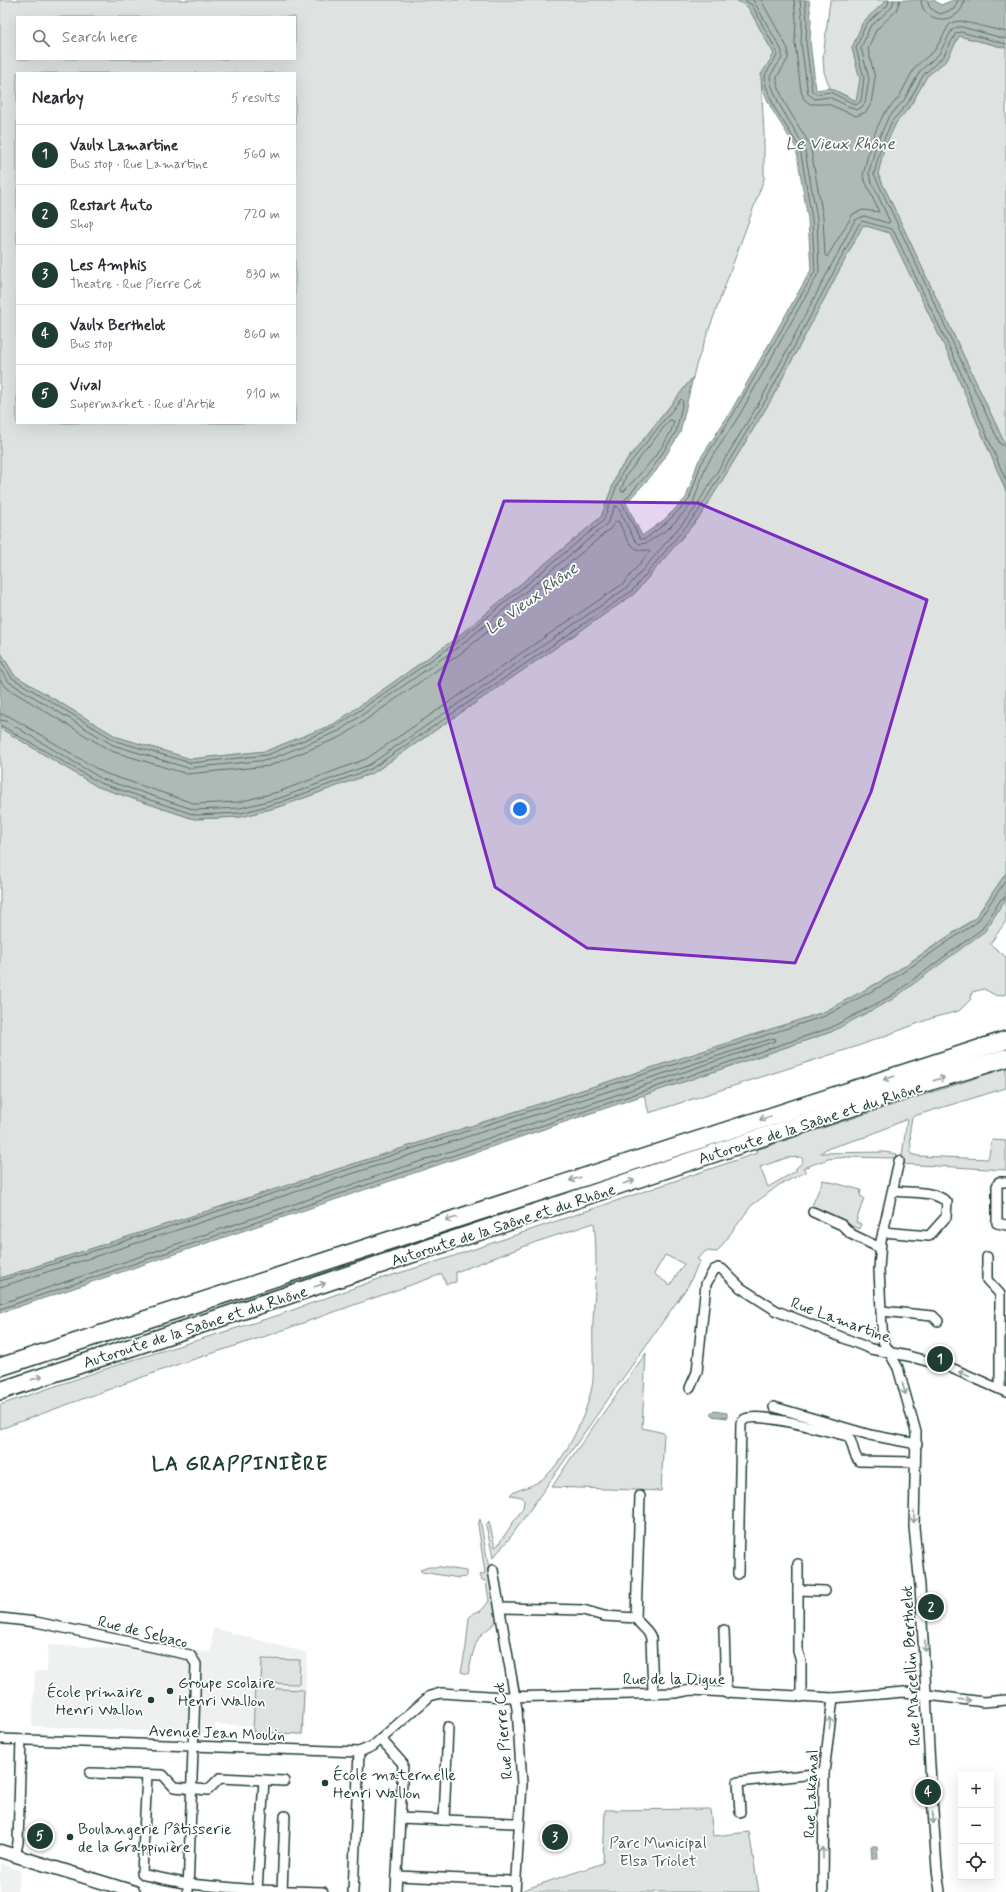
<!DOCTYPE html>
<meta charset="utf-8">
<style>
:root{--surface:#fff;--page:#f2f2f3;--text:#2b2b33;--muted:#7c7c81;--line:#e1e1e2;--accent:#1f3d34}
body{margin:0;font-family:Mynerve,sans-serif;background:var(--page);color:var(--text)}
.controls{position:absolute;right:12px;bottom:12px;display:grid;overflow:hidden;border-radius:0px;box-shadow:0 4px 16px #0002}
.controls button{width:36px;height:36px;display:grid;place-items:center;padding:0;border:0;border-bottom:1px solid var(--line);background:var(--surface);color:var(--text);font:20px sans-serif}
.you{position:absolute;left:520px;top:809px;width:14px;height:14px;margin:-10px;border:3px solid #fff;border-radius:50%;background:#1a73e8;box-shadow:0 0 0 6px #1a73e833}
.badge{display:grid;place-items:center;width:26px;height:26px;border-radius:50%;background:var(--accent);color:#fff;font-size:13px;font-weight:700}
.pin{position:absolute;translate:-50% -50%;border:2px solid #fff;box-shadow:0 1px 4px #0006}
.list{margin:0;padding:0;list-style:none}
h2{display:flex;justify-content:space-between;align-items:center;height:52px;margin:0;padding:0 16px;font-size:17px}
h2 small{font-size:13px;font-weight:400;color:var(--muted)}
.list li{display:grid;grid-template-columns:26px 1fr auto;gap:12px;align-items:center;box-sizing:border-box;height:60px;padding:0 16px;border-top:1px solid var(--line)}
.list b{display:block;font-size:15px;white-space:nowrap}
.list p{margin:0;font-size:13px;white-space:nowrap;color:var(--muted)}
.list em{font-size:13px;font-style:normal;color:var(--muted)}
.icon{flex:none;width:22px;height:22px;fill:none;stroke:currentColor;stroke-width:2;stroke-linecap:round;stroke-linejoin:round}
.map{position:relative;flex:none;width:1006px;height:1892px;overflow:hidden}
.search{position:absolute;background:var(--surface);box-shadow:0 4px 16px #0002;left:16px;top:16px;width:280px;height:44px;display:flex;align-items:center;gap:10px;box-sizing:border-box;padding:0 14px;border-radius:0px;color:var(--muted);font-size:15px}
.panel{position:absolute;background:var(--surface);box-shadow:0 4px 16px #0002;left:16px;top:72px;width:280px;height:352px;border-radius:0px}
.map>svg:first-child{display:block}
.built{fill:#eef1f0}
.green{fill:#dee3e2;stroke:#7e908b;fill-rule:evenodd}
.water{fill:#afbab7;stroke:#758883}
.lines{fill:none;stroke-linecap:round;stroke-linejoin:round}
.shore{stroke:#596f68;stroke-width:1}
.minor-casing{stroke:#1f3d34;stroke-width:12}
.tertiary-casing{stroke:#1f3d34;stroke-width:15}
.motorway-casing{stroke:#1f3d34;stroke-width:20}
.minor{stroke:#fff;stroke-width:9}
.tertiary{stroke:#fff;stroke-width:12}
.motorway{stroke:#fff;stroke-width:17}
.oneway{stroke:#8f9e9a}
.marked{fill:#7b2cbf;fill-opacity:0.2;stroke:#7b2cbf;stroke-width:3;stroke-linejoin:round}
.poi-dot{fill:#1f3d34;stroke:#fff;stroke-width:1.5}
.labels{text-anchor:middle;stroke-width:3.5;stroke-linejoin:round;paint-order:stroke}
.street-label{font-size:16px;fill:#1f3d34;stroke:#fff}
.poi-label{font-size:16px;fill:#1f3d34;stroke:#fff;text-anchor:start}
.park-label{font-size:16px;fill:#455e57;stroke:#fff}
.water-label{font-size:17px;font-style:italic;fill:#4a625b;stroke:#fff}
.district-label{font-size:20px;font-weight:bold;letter-spacing:1px;fill:#1f3d34;stroke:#fff}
</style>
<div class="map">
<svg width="1006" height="1892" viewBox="0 0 1006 1892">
<rect width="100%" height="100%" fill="#fff"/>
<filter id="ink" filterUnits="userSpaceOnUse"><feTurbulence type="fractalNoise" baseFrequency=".025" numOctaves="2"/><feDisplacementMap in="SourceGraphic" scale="8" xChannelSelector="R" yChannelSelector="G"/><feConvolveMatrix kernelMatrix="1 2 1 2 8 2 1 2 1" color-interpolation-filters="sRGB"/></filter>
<g filter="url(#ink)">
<g class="built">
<polygon points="213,1628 307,1653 304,1735 253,1733 253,1726 215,1724 214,1734 32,1726 35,1671 47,1671 48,1645 211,1652"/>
<polygon points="0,1863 21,1871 17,1892 0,1892"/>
</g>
<g class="green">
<path d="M0,0H736L748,7L774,54L761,75L764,134V179L696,365L693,377L618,471L601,517L455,639L334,724L266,751L191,759L117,737L14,675L0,651ZM17,17H295V59H17ZM17,73H295V423H17Z"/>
<polygon points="830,0 887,0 863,22 852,48 860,79 857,101 830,88 824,72 823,58"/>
<polygon points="959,36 1006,48 1006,446 878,174 884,147 896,123 911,105 927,76 947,60"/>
<polygon points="863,225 890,233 950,358 1006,491 1006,873 975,918 885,979 824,1012 0,1278 0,728 98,787 194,819 241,817 282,806 373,773 634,594 701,515 771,400"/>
<polygon points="1006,898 1006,921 990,944 1006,957 1006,994 997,996 984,989 972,992 971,999 959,1011 935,1017 858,1046 649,1113 644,1095 831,1032 985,931"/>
<path d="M1006,1068V1088L914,1116L912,1118L910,1128L911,1154L918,1156L988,1159L992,1140L1006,1141V1170L901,1164L907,1119L865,1137L826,1149L821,1153L884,1152L897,1154L896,1158L847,1157L828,1159L803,1168L806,1172L779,1185L751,1206L717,1252L706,1251L697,1259L700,1261L688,1286L512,1535L493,1558L486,1525L489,1521L495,1547L498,1545L523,1508L524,1500L522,1497L510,1495L512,1493C520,1489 530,1487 538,1482C563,1468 590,1409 593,1380C594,1360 592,1340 593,1320C595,1287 598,1255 594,1223L536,1242L456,1272V1282L446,1284L442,1274L266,1336L173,1366L0,1429V1405L126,1362L276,1316L376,1280L442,1260L757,1153L756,1150ZM801,1157L803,1160L802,1163L796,1168V1171L768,1187L760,1167L786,1158ZM665,1255L684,1264L670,1285L654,1274Z"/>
<polygon points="823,1180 861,1190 860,1196 864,1198 856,1222 861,1224 859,1229 811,1208"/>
<polygon points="646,1353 642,1428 664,1433 661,1491 552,1487 571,1458"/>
<path d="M480,1519L498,1617C495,1627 484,1629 479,1638C473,1647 471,1663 468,1674L461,1672L466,1647L469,1618L473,1613L481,1611L489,1601L486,1581L482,1580L480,1575L485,1573L478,1525Z"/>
<polygon points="429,1567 441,1567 466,1571 466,1577 459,1578 422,1572 420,1570"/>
<polygon points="262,1659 300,1660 299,1684 261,1683"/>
<polygon points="255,1688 304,1690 302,1734 253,1732"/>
<polygon points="710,1809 713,1836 749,1832 759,1892 523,1892 523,1890 603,1863 605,1810"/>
</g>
<g class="water">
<polygon points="736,0 809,0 811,20 810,42 816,90 830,88 856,101 860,79 852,48 863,22 887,0 934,0 941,5 953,0 1006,0 1006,48 959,36 947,60 927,76 911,105 896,123 884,148 878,174 1006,446 1006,491 950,358 890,233 863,225 771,400 701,515 634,594 373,773 282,806 241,817 194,819 98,787 0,728 0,651 14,675 117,737 191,759 266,751 334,724 455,639 601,517 618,472 693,377 680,433 656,471 626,503 642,536 664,520 686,498 698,462 731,411 811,270 808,219 796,148 771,108 762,87 761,75 774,54 748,7"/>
<polygon points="1006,873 1006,898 985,931 893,999 831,1032 0,1313 0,1278 824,1012 885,979 975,919"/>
<polygon points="714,1411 727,1413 727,1418 711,1416 711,1412"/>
<polygon points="871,1846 877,1846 878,1859 872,1859"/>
</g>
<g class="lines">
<g class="shore">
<polyline points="761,0 788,49 788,59 777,77 777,83 784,102 810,145 823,217 825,255 827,257 853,214 863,210 879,212 863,176 871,141 883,115 899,97 915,67 935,50 949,25 954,22 961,21 1006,32"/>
<polyline points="794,0 796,20 795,43 801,91 804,99 810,104 828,104 856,116 866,112 871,104 875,78 868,49 876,30 896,11 900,0"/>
<polyline points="800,0 802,20 801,43 808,94 815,99 829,97 856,110 861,108 865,103 869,79 861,48 870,27 892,7 894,0"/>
<polyline points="805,0 807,20 806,42 812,91 816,94 830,92 856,105 861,101 864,78 856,48 866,24 888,5 889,0"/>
<path d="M921,0C922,26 963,25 964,0"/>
<polyline points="927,0 930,8 940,14 954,9 958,0"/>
<polyline points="1006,44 961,32 956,33 943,57 924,74 908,103 892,121 881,146 874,174 1000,444 1006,446"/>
<path d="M670,420L674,421C670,444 640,474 624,491L622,492L621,490L626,476Z"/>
<polyline points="0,659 12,678 116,741 191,763 267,755 336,727 457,642 603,521 622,473 681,399 683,401 676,432 652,469 622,503 640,539 645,539 666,523 689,500 701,464 734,413 815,271 812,219 800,148 774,107 766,86 765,75 777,56 777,52 752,5 744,0"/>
<polyline points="0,669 9,682 113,745 188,768 268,760 339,731 460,646 607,524 615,506 618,507 634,539 639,544 647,543 669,528 693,503 706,466 739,416 819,272 817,218 804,146 779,104 771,84 770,76 782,58 782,51 753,0"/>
<path d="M0,680L7,688L111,751L187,774L269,766L343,736L464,651L610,529L616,521L619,522C625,535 630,553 648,550L650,551L624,583L366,759L278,792L239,802L196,804L104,773L9,716L0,714"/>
<polyline points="0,720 6,721 102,779 195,810 240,808 280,798 369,765 628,587 694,510 763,396 855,220 864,216 888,223 890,222 870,178 869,172 876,145 888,118 904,100 920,71 939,54 952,30 957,27 962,27 1006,39"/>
<polyline points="0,725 100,783 195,815 241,813 281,802 371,769 632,591 698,512 767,398 859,224 862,221 891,229 894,232 954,357 1006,481"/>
<polyline points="0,1281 825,1016 887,983 977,922 1006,880"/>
<polyline points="0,1287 774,1038 776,1039 775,1041 0,1304"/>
<polyline points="0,1309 830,1028 891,996 982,929 1001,899 1006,897"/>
</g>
<g class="minor-casing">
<g id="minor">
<polyline points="899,1161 881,1241 879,1269 881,1311 883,1341 898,1368 916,1432 914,1527 920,1586 930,1766 937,1869 940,1892"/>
<polyline points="1006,1182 999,1182 997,1186 997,1223 1006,1225"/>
<polyline points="813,1212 842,1225 851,1234 880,1248"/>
<path d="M883,1232L929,1236L946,1217L947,1202C934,1190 910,1193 894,1191"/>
<polyline points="987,1257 987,1280 1000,1294 1000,1389"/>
<polyline points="881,1311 933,1316 938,1321"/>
<polyline points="690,1388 697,1372 706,1284 714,1270 718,1268 722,1269 741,1288 777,1311 871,1349 908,1356 949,1367 1006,1392"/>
<polyline points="774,1407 870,1435 917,1444"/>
<path d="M640,1496L636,1618C640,1626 649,1630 651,1638L653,1693"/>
<polyline points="798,1564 798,1651 801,1662 801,1697"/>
<polyline points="493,1570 517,1709 522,1784 515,1892"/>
<path d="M738,1574L741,1423C743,1420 745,1418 749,1418C768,1414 826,1431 848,1436C854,1444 852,1454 859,1461L915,1462"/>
<polyline points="798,1590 825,1591"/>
<polyline points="501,1608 583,1610 604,1616 636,1618"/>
<polyline points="0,1618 36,1622 190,1655 196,1664 188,1892"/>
<polyline points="724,1630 726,1693"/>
<polyline points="0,1739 359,1752 373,1746 430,1696 441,1693 505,1697 675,1693 691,1690 833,1698 904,1692 984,1702 1006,1700"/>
<polyline points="381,1739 403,1764 396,1892"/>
<polyline points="90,1773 163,1775 174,1787 208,1790 220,1778 284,1781"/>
<polyline points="147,1775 142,1873 145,1875 189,1884 257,1890 323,1892"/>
<polyline points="740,1812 738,1782 824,1773"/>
<polyline points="400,1818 513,1823"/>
<polyline points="444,1820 448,1727"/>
<polyline points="15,1856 18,1843 21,1740"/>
<polyline points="397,1876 509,1881"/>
<polyline points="257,1890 264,1780"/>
<polyline points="282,1891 285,1816"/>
<polyline points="353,1892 359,1752"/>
<polyline points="823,1892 824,1773 833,1698"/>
</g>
</g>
<g class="tertiary-casing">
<polyline id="tertiary" points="0,1851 134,1892"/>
</g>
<g class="motorway-casing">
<g id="motorway">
<polyline points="0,1367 1006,1040"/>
<polyline points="0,1391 931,1081 1006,1058"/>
</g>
</g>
<use href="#minor" class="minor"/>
<use href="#tertiary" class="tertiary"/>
<use href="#motorway" class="motorway"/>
</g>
<defs><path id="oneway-shaft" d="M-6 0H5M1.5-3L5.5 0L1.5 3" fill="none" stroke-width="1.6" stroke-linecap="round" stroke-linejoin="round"/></defs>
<g class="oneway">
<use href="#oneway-shaft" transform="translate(889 1078) rotate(162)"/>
<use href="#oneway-shaft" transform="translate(939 1079) rotate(-17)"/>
<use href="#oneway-shaft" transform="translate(765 1118) rotate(162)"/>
<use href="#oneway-shaft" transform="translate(575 1179) rotate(162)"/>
<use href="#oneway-shaft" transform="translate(629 1182) rotate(-18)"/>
<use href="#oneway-shaft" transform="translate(451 1219) rotate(162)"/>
<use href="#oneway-shaft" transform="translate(320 1285) rotate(-18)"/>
<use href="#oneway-shaft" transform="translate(964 1374) rotate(-156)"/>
<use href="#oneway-shaft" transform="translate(37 1378) rotate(-18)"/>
<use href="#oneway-shaft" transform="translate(904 1389) rotate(73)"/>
<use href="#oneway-shaft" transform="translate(914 1517) rotate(91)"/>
<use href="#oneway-shaft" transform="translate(925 1646) rotate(88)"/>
<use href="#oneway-shaft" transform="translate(965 1700) rotate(6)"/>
<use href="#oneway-shaft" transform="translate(830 1723) rotate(-83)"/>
<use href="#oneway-shaft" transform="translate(933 1818) rotate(86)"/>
<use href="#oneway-shaft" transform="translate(823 1853) rotate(-90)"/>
</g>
</g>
<path class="marked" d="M504,501L698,503L927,600L871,792L795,963L587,948L495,887L439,684Z"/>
<g class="poi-dot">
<circle cx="170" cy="1691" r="4"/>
<circle cx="151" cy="1700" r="4"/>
<circle cx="325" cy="1783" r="4"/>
<circle cx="70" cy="1837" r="4"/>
</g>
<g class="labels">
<g class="street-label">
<text transform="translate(810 1122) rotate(-18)" y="6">Autoroute de la Saône et du Rhône</text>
<text transform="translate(503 1224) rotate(-18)" y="6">Autoroute de la Saône et du Rhône</text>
<text transform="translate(841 1319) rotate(20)" y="6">Rue Lamartine</text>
<text transform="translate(195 1326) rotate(-18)" y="6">Autoroute de la Saône et du Rhône</text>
<text transform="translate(143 1631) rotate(14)" y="6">Rue de Sebaco</text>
<text transform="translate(910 1666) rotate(-93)" y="6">Rue Marcellin Berthelot</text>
<text x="674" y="1684">Rue de la Digue</text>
<text transform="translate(502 1731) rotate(-95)" y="6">Rue Pierre Cot</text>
<text transform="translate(217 1732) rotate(2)" y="6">Avenue Jean Moulin</text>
<text transform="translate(810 1794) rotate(-88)" y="6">Rue Lakanal</text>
</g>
<g class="poi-label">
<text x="178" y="1688">Groupe scolaire<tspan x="178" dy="18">Henri Wallon</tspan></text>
<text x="143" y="1697" text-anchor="end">École primaire<tspan x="143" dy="18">Henri Wallon</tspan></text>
<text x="333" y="1780">École maternelle<tspan x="333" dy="18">Henri Wallon</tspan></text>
<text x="78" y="1834">Boulangerie Pâtisserie<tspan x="78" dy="18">de la Grappinière</tspan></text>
</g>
<g class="park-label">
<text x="658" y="1848">Parc Municipal<tspan x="658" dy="18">Elsa Triolet</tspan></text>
</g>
<g class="water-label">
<text x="840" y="149">Le Vieux Rhône</text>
<text transform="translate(531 598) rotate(-36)" y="6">Le Vieux Rhône</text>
</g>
<g class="district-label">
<text x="240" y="1470">LA GRAPPINIÈRE</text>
</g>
</g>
</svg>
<div class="controls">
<button>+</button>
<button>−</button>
<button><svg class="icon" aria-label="locate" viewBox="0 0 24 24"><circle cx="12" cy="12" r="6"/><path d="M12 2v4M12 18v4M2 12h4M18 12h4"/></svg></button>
</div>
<div class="you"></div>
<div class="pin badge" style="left:940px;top:1359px">1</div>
<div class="pin badge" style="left:931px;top:1607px">2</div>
<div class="pin badge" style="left:555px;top:1837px">3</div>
<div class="pin badge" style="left:928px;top:1792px">4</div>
<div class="pin badge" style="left:40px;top:1836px">5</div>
<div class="search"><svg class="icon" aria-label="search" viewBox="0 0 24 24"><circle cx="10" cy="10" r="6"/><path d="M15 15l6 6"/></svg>Search here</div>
<section class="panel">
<h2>Nearby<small>5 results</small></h2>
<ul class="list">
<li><span class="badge">1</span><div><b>Vaulx Lamartine</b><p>Bus stop · Rue Lamartine</p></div><em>560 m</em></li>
<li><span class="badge">2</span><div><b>Restart Auto</b><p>Shop</p></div><em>720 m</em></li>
<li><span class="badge">3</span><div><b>Les Amphis</b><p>Theatre · Rue Pierre Cot</p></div><em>830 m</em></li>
<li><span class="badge">4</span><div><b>Vaulx Berthelot</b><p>Bus stop</p></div><em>860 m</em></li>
<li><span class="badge">5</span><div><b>Vival</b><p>Supermarket · Rue d'Artik</p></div><em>910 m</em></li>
</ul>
</section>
</div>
